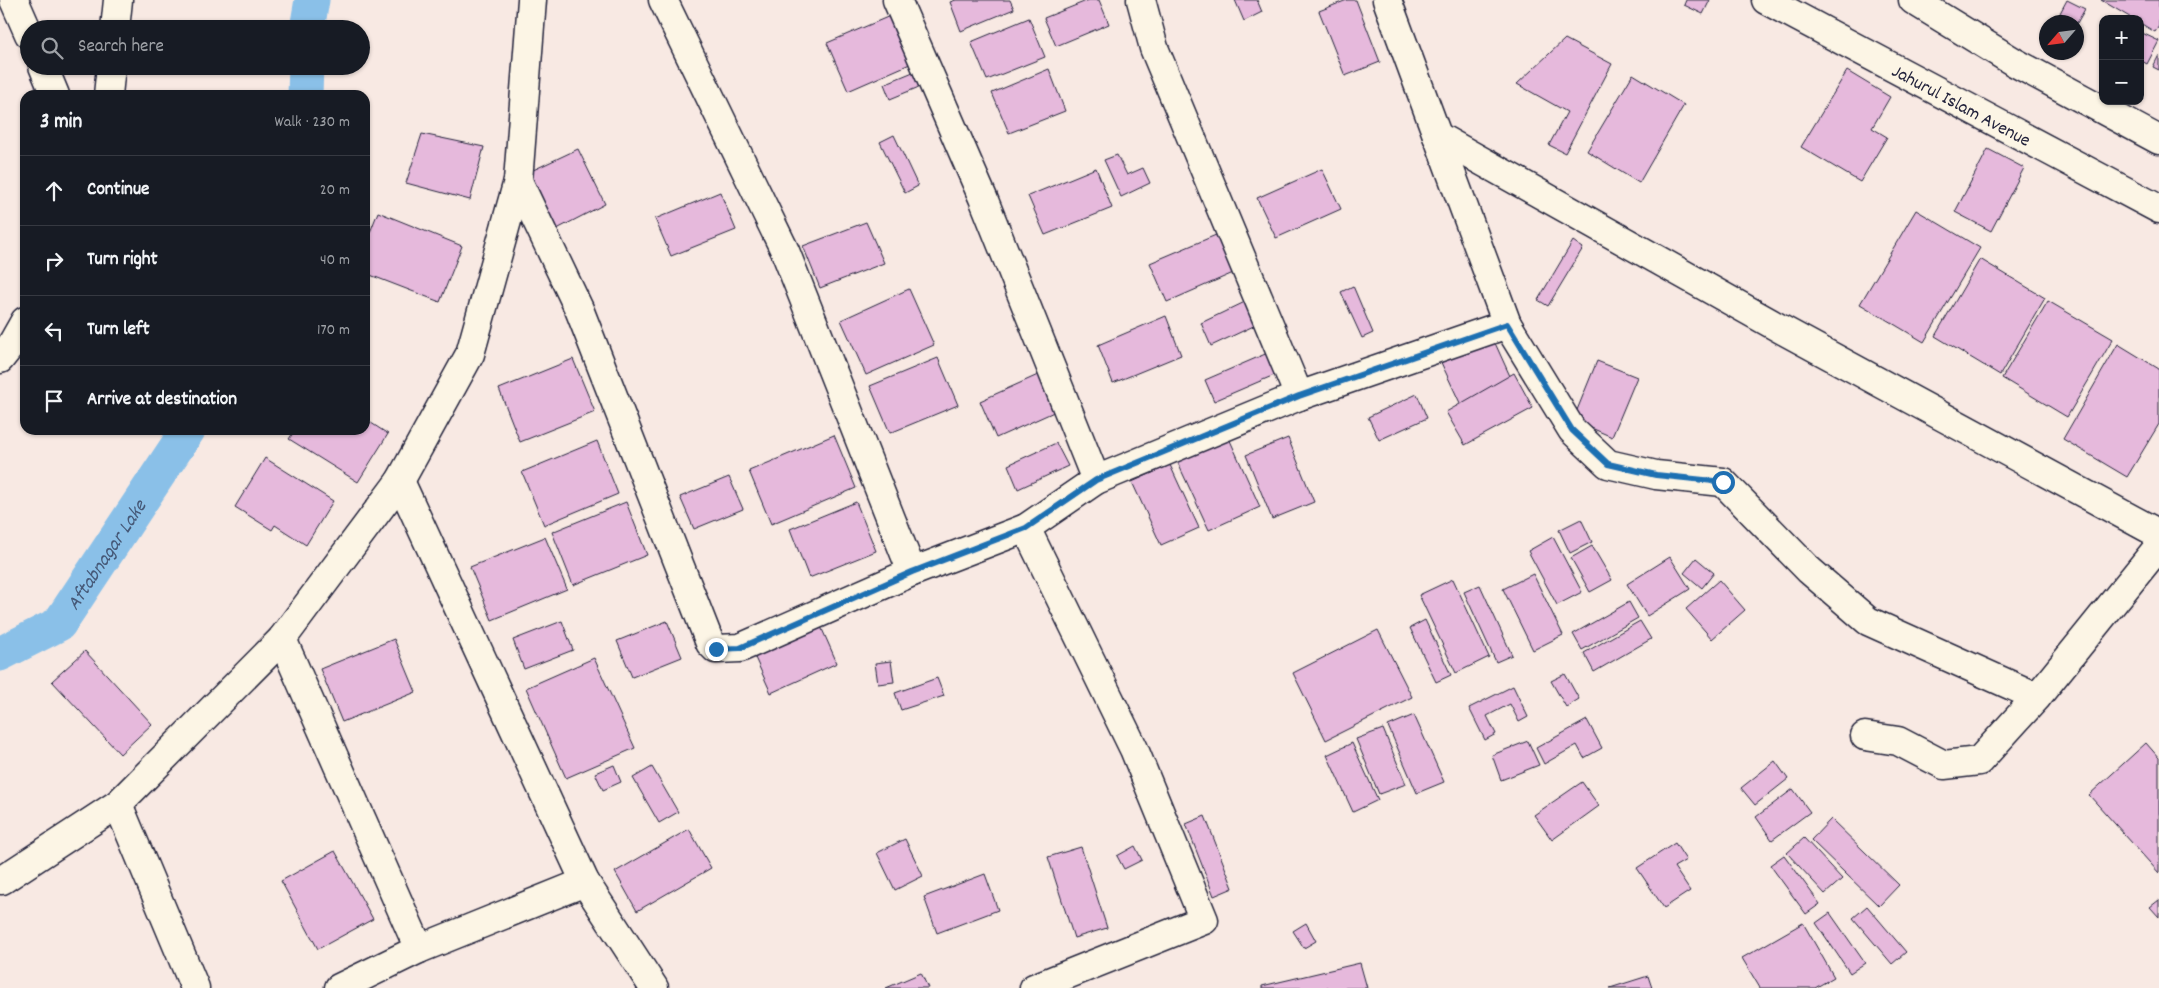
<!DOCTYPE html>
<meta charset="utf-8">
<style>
:root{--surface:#171b24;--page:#20242c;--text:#f1f3f6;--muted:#9ea1a6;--line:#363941}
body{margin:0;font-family:Dekko,sans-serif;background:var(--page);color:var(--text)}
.controls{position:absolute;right:15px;top:15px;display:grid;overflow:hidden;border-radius:10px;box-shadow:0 1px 4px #0004}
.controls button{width:45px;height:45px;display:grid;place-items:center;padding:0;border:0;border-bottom:1px solid var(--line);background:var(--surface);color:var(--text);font:25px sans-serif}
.compass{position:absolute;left:2039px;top:15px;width:45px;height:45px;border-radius:50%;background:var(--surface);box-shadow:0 1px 4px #0004;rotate:242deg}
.stop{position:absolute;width:15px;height:15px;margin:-11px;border:4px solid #1f6fb2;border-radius:50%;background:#fff}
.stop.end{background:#1f6fb2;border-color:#fff;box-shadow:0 1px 5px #0008}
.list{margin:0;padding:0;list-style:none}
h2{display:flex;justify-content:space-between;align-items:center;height:65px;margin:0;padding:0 20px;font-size:21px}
h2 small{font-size:16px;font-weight:400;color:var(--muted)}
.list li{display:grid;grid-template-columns:32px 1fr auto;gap:15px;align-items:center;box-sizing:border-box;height:70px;padding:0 20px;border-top:1px solid var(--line)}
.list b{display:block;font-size:19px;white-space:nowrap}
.list em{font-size:16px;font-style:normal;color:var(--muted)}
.icon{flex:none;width:28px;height:28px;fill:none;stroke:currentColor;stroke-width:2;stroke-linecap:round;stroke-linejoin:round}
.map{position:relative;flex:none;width:2159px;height:988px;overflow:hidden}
.search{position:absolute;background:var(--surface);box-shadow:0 1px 4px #0004;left:20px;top:20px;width:350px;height:55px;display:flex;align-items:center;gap:12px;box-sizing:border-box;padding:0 18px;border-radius:28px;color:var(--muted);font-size:19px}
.panel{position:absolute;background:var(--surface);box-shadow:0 1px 4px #0004;left:20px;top:90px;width:350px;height:345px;border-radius:15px}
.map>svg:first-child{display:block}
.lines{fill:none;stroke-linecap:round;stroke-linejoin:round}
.canal{stroke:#8ac0e8;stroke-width:35}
.building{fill:#e6b9dc;stroke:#22223b}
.minor-casing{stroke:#22223b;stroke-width:31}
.minor{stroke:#fcf5e5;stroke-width:28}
.route{stroke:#1f6fb2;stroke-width:6}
.labels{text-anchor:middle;stroke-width:4.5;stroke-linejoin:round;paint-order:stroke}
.street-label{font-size:19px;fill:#22223b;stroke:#fcf5e5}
.water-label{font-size:20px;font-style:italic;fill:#465978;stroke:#fcf5e5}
</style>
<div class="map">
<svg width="2159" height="988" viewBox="0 0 2159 988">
<rect width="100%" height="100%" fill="#f8e9e3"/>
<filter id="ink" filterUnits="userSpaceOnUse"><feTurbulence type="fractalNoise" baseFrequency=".02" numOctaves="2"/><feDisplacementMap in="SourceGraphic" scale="10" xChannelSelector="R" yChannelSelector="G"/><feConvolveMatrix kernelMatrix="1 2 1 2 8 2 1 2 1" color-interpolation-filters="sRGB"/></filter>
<g filter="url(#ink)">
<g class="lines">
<g class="canal">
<polyline points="307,29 312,0"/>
<polyline points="305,95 306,66"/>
<path id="s1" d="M0,654L59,624L188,430"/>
</g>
</g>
<g class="building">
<polygon points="956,0 1010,0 1014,9 961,31 950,2"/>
<polygon points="1089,0 1099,0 1109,24 1056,46 1044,18"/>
<polygon points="1235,0 1257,0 1262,12 1244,21"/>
<polygon points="1347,0 1356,0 1380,62 1345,76 1319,11"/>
<polygon points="1686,0 1710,0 1703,14 1684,5"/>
<polygon points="2067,0 2085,9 2077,23 2060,13"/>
<polygon points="2101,0 2159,0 2159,26 2155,32 2140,23 2140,19 2133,19"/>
<polygon points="897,13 919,60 848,91 827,43"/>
<polygon points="1029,18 1045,57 987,80 971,42"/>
<polygon points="2140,32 2159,41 2147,64 2140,60"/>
<polygon points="1565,39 1612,64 1565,153 1549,145 1567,112 1517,84"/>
<polygon points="2159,55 2159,70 2153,67"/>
<polygon points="1049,69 1065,111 1009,133 992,93"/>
<polygon points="1847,71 1890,97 1872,128 1887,137 1860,182 1801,147"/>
<polygon points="913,72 919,87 890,99 884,84"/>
<polygon points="1633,74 1684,105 1639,183 1587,151"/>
<polygon points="422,134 484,147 470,200 406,183"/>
<polygon points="894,135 918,186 905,193 880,142"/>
<polygon points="578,149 605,204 557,229 529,172"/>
<polygon points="1988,149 2024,168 1991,231 1955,212"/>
<polygon points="1117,155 1127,175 1143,168 1150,183 1121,197 1104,160"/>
<polygon points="1096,168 1112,208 1045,235 1028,196"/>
<polygon points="1322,169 1341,209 1276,238 1257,198"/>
<polygon points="720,192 736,230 671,256 655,219"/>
<polygon points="1916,210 1980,248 1924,342 1860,304"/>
<polygon points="378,212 462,246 440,302 365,273 365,245"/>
<polygon points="866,222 884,263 820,288 803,246"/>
<polygon points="1223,232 1240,270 1167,302 1150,263"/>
<polygon points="1573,241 1583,248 1548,306 1538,300"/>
<polygon points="1980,259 2045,298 2000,375 1935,336"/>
<polygon points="1353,286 1373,333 1362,338 1341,292"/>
<polygon points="909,289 934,345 866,375 841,320"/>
<polygon points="1249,300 1260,323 1211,346 1201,323"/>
<polygon points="2048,301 2113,339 2067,417 2002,378"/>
<polygon points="1166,316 1181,355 1113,383 1098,345"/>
<polygon points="1490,332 1519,396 1468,420 1438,356"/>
<polygon points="2118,344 2159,369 2159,424 2127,477 2063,439"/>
<polygon points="1270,352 1279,373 1214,401 1205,380"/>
<polygon points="938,358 958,405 890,433 870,386"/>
<polygon points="573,359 595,412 520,442 499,389"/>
<polygon points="1597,361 1637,377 1612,437 1573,420"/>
<polygon points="1049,370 1065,407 996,438 980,401"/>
<polygon points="1514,373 1533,408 1465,445 1446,412"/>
<polygon points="1417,394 1427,418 1379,440 1368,417"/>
<polygon points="365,419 388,434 358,482 289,439 295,430 365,430"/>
<polygon points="834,435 856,488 771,524 749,471"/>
<polygon points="1228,436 1260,507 1209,530 1176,459"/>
<polygon points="1288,438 1314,502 1272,519 1246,455"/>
<polygon points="597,441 618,494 544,525 522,472"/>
<polygon points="1056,443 1068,466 1018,489 1008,465"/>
<polygon points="265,458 333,501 306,545 275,525 272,530 235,507"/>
<polygon points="1170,465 1199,528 1161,545 1132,482"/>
<polygon points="729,477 743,509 694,529 680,497"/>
<polygon points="626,502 647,555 573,585 552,532"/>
<polygon points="856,502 876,551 809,578 790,529"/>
<polygon points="1581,519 1592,542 1570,553 1559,530"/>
<polygon points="545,537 567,589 492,620 470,567"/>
<polygon points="1553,537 1582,592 1557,605 1528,551"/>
<polygon points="1592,546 1612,580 1590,592 1571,558"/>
<polygon points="1670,557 1690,589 1647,616 1627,584"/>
<polygon points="1696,558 1714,573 1702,588 1684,573"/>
<polygon points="1533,574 1563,635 1533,650 1503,589"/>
<polygon points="1453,579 1489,657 1456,673 1419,595"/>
<polygon points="1719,580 1745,610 1712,639 1686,609"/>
<polygon points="1480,585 1512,655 1496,662 1464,592"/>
<polygon points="1629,602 1638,618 1582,650 1573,634"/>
<polygon points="818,620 837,663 771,693 752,651"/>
<polygon points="1425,620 1451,675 1436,682 1410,628"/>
<polygon points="562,621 573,650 524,669 513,640"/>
<polygon points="667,621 682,657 632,677 617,641"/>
<polygon points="1640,621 1651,639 1594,672 1584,653"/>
<polygon points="1378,630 1412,697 1326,740 1293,673"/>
<polygon points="394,639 416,692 342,722 320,669"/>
<polygon points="85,651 152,724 120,754 52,681"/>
<polygon points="594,658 635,748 566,778 526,688"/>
<polygon points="891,661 894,682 878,684 875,663"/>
<polygon points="1565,674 1579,699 1566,707 1551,681"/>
<polygon points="937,678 944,696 901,710 895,693"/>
<polygon points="1513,686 1528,717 1519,722 1510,704 1487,716 1496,734 1485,740 1469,708"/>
<polygon points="1414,715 1444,782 1417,793 1388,726"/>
<polygon points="1587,720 1602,748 1584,758 1577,745 1544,764 1536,748"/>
<polygon points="1383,729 1406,784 1379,794 1356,739"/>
<polygon points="1528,741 1539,765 1501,780 1492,755"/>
<polygon points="1352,743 1378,800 1353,812 1327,755"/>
<polygon points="2146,743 2159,758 2159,873 2089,795"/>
<polygon points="1775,761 1788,779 1755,805 1741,788"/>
<polygon points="614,765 621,782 603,790 595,773"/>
<polygon points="652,767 678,812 659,823 633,778"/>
<polygon points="1582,782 1599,806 1552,840 1534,815"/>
<polygon points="1793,789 1810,812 1772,840 1756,817"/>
<polygon points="1205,816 1233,888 1214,896 1186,824"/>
<polygon points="1831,819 1899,885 1879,906 1811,840"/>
<polygon points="689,829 711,868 637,911 615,872"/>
<polygon points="1804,838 1842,879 1825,894 1787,853"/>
<polygon points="905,839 923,876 895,890 877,853"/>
<polygon points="1675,843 1686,860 1674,867 1690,891 1664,908 1637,868"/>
<polygon points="1135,846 1142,860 1124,869 1117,856"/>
<polygon points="1081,847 1107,928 1074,938 1048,857"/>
<polygon points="335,851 373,919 318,949 281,881"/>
<polygon points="1784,855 1820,904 1806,914 1770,865"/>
<polygon points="985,874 998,910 937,933 924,897"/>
<polygon points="2159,900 2159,917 2150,907"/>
<polygon points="1867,906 1906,952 1892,964 1853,918"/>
<polygon points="1830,913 1865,963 1850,973 1816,923"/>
<polygon points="1306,923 1316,941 1304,948 1293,931"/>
<polygon points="1803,923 1834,977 1815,988 1760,988 1742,958"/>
<polygon points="1360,963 1367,988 1262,988 1262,986"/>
<polygon points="921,973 928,988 886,988"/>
<polygon points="1648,976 1652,988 1610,988"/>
</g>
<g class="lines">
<g class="minor-casing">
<g id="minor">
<polyline points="14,0 29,34"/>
<polyline points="663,0 785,251 912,572"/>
<polyline points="897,0 983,198 1096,480"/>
<polyline points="1141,0 1154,48 1299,396"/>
<polyline points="1387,0 1507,324 1572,430 1608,464 1656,475 1723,482 1809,570 1868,621 2037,697 2159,546"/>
<path id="s2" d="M1766,0L2159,209"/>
<polyline points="1913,0 2014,62 2159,140"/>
<polyline points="115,29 118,0"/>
<polyline points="43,66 55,95"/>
<polyline points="108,95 111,66"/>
<polyline points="1437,136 1781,329 2159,534"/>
<polyline points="518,181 579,309 710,643 716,649 740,648 912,572 1026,528 1096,480 1299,396 1507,324"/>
<polyline points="0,359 12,344 25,321"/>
<polyline points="400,481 585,882 654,988"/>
<polyline points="1026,528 1134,749 1204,920 1034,988"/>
<polyline points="282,639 419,949"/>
<polyline points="1865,736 1898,741 1944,765 1979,761 2037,697"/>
<polyline points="118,804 195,988"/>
<polyline points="2,880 118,804 282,639 400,481 470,354 518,181 532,0"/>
<polyline points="339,988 419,949 585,882"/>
</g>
</g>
<use href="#minor" class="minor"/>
</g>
</g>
<g class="lines" filter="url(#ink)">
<polyline class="route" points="716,649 740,648 912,572 1026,528 1096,480 1299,396 1507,324 1572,430 1608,464 1656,475 1723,482"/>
</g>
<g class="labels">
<g class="street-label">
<text dy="7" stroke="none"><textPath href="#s2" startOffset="222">Jahurul Islam Avenue</textPath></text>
</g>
<g class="water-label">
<text dy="7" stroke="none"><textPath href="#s1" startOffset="150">Aftabnagar Lake</textPath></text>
</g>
</g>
</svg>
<div class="controls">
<button>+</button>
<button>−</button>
</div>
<svg class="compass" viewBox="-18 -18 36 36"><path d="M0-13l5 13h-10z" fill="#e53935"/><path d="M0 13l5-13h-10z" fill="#9ea1a6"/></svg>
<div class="stop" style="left:1723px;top:482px"></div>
<div class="stop end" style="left:716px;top:649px"></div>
<div class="search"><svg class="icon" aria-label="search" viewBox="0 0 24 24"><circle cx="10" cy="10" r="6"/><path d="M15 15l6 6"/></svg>Search here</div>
<section class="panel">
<h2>3 min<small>Walk · 230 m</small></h2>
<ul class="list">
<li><svg class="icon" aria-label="ahead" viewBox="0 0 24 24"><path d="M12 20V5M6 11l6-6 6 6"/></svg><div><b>Continue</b></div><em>20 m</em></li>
<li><svg class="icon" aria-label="right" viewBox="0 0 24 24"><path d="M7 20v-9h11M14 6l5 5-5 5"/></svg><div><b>Turn right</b></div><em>40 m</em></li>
<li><svg class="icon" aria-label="left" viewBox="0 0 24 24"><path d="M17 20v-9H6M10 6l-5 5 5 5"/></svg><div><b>Turn left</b></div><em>170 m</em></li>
<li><svg class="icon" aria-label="arrive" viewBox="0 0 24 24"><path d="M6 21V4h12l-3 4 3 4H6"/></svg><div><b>Arrive at destination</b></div></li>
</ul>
</section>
</div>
